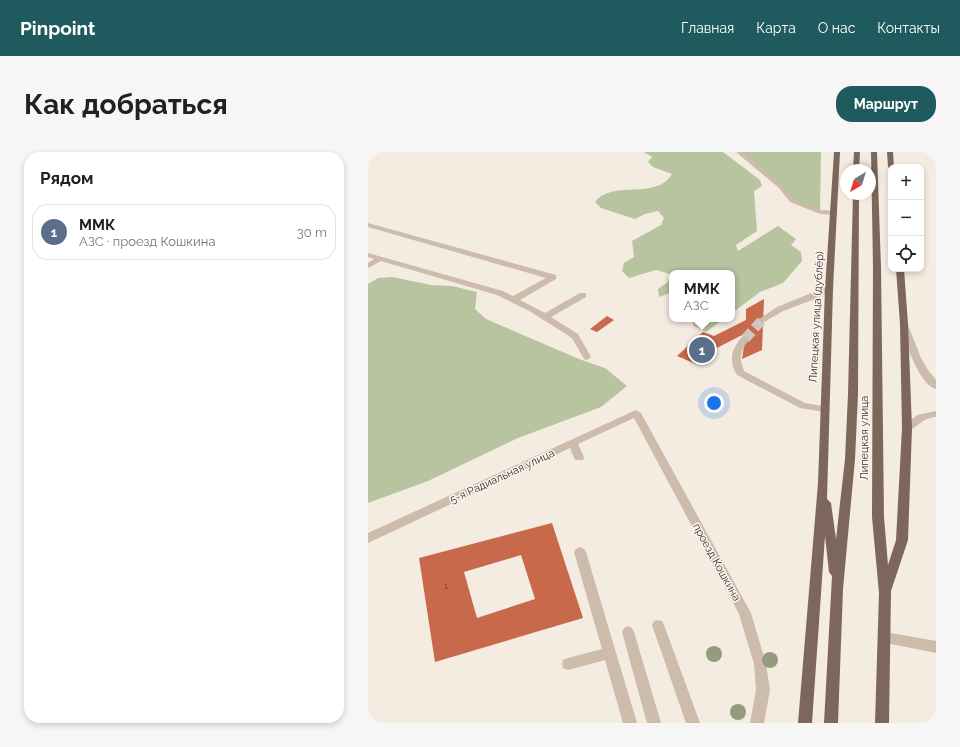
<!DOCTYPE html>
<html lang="ru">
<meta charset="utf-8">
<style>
:root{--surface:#fff;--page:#f6f6f6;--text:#202124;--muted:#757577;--line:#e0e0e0;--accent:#1f5a5e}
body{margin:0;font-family:Raleway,sans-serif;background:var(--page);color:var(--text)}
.controls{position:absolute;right:12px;top:12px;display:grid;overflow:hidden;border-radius:8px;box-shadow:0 2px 6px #0003}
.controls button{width:36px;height:36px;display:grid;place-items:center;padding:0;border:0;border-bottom:1px solid var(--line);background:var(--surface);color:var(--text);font:20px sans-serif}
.compass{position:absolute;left:472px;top:12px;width:36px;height:36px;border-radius:50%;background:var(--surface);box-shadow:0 2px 6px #0003;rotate:218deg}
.you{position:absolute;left:346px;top:251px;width:14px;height:14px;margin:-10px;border:3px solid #fff;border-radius:50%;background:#1a73e8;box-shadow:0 0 0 6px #1a73e833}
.badge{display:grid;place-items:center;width:26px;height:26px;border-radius:50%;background:var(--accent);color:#fff;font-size:13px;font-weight:700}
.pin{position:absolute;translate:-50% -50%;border:2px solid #fff;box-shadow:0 1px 4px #0006}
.popup{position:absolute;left:301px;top:118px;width:66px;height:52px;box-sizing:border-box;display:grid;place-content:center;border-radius:8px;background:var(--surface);filter:drop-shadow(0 1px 3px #0005);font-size:13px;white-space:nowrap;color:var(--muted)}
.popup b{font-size:15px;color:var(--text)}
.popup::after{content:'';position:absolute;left:50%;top:100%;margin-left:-8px;border:8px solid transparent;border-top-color:var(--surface)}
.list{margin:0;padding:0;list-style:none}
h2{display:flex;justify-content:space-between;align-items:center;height:52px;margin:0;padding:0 16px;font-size:17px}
h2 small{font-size:13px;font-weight:400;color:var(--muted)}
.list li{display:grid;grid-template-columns:26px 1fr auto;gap:12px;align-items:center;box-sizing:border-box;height:56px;margin:0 8px 8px;padding:0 8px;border:1px solid var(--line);border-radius:16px}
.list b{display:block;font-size:15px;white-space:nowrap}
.list p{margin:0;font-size:13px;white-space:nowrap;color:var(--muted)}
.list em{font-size:13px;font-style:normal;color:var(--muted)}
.icon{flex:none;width:22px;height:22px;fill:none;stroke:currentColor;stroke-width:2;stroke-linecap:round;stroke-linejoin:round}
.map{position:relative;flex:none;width:568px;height:571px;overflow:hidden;border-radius:16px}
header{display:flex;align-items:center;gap:24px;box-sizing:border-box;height:56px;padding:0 20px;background:var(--accent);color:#fff}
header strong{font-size:19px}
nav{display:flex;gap:22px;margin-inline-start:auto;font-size:14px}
.intro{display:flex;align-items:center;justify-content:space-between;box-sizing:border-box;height:96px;padding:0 24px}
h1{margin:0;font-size:28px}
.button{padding:10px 18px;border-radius:16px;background:var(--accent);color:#fff;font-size:14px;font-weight:700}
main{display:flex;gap:24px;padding:0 24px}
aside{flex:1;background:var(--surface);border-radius:16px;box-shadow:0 2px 6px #0003}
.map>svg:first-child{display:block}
.green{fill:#b8c4a0}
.building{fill:#c8694b;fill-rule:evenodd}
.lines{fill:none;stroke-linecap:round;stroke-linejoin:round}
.minor-tunnel{stroke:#cfc6bd;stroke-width:10;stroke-dasharray:10 4.5;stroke-linecap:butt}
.minor{fill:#cdbbac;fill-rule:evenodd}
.major{fill:#7d675c;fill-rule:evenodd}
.tree{fill:#969b7f}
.labels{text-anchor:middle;stroke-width:3;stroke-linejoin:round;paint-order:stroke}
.number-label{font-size:9px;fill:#5e3e33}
.street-label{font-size:11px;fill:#3b302b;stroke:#fbf5ee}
</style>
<header>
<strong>Pinpoint</strong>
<nav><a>Главная</a><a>Карта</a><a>О нас</a><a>Контакты</a></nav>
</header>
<div class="intro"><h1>Как добраться</h1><a class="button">Маршрут</a></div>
<main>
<aside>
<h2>Рядом<small></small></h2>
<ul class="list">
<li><span class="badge" style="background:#5c6f8a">1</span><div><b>ММК</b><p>АЗС · проезд Кошкина</p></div><em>30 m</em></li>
</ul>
</aside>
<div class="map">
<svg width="568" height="571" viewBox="0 0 568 571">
<rect width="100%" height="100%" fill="#f4ebe1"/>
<g class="green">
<path d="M276,0H355L392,28L394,34L386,39L389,79L368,93L370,99L410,74L428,87L423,93L433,100L434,109L415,131L392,140L364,161V121H304V140L291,145L290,137L300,130L302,122L288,118L261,126L254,119L256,111L266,105L264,89L293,73L296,66L290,59L277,62L267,67L233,56L227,50C244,27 288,49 304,22L285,15L280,10L284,5Z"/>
<polygon points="371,0 453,0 452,60 424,49 418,40"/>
<polygon points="24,125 63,133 84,134 109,140 107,157 118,167 211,207 237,216 259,234 233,255 150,286 60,329 0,351 0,132 10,126"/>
<polygon points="323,167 356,167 338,180 326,174"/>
</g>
<g class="building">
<polygon points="396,147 394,198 374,207 378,181 343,199 328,212 309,204 335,180 346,184 378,168 378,157"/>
<polygon points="239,164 246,168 229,180 222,177"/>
<path d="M184,371L215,466L67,510L51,406ZM153,403L167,447L109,466L96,420Z"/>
</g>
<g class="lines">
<polyline class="minor-tunnel" points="377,187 395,167"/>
<g class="minor">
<polygon points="368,0 375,0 415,34 426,48 453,58 466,59 470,61 466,63 452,62 422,50 411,36"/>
<polygon points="0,71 188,123 188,127 152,148 177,161 212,141 218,141 218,145 183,165 210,182 223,205 219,208 216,207 204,186 163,160 129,143 13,109 0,116 0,111 6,107 0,105 0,101 135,139 145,144 178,126 0,75"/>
<polygon points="458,135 461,135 465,137 450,146 415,159 398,169 395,170 391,167 409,155"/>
<path d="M536,170L540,173L553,206L560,218L568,228V237C551,233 537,188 532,173Z"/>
<path d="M377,184L381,187C373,200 370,204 376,219L437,251L460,255L462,257L460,259L457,260L432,256L369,223C362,212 362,201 370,190C372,187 373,185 377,184Z"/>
<polygon points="268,258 273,261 383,461 398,512 402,538 396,571 382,571 388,538 386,512 371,462 266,266 210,292 216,305 215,308 207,308 202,296 0,391 0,381"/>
<path d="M568,259V265C553,266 550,276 539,279L534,276L549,263Z"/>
<polygon points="212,395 216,397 218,400 269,571 255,571 237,508 200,518 195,516 194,512 195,508 200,506 234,497 206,400 208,397"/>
<polygon points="290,468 294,469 296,473 332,571 318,571 284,473 286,469"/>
<polygon points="260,474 264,476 266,480 293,571 279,571 254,480 256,476"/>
<polygon points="517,480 568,489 568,501 513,490 511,486 513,482"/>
</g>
<g class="major">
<polygon points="466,0 472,0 465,137 459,347 463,351 468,387 477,307 480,242 485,42 491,42 490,242 487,307 475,437 470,571 456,571 464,424 461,420 457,384 444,571 430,571 450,331 457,137"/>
<polygon points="486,0 492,0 491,18 485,18"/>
<polygon points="503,0 509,0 513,115 516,365 520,413 528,388 534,276 532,172 528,117 536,117 540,172 544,276 540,388 523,439 521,571 507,571 511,441 504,365 505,115"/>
<polygon points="519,0 525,0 526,15 523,15 523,17 520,15"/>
</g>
</g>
<g class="tree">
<circle cx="346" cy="502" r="8"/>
<circle cx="402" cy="508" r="8"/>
<circle cx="370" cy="560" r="8"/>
</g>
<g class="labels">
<g class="number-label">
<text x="78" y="437">1</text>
</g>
<g class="street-label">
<text transform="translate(448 165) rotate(-87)" y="4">Липецкая улица (дублёр)</text>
<text transform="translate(496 286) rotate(-90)" y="4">Липецкая улица</text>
<text transform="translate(134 324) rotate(-25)" y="4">5-я Радиальная улица</text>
<text transform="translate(349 410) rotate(61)" y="4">проезд Кошкина</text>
</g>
</g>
</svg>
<div class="controls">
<button>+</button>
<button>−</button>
<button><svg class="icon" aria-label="locate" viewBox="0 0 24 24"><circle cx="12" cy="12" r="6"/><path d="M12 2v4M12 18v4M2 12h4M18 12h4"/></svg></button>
</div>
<svg class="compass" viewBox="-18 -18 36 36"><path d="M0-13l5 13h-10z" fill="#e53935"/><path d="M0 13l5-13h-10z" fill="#757577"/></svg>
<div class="you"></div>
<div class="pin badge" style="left:334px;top:198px;background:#5c6f8a">1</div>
<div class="popup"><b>ММК</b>АЗС</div>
</div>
</main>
